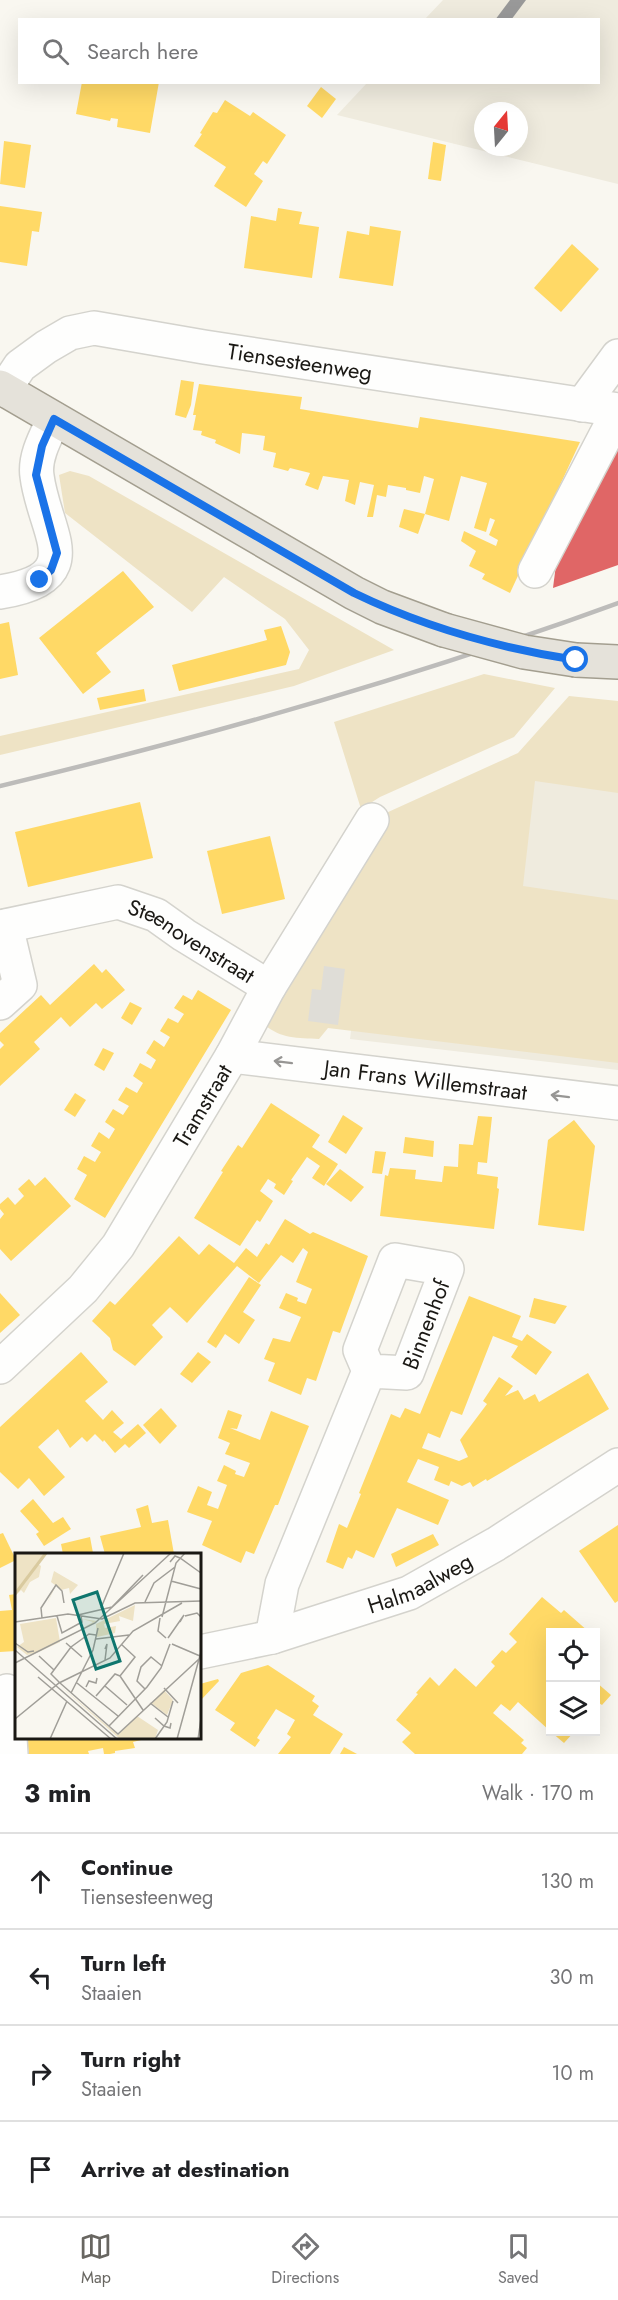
<!DOCTYPE html>
<meta charset="utf-8">
<style>
:root{--surface:#fff;--page:#f6f6f6;--text:#202124;--muted:#757577;--line:#e0e0e0;--accent:#686661}
body{margin:0;font-family:Jost,sans-serif;background:var(--page);color:var(--text)}
.controls{position:absolute;right:18px;bottom:18px;display:grid;overflow:hidden;border-radius:0px;box-shadow:0 6px 24px #0002}
.controls button{width:54px;height:54px;display:grid;place-items:center;padding:0;border:0;border-bottom:2px solid var(--line);background:var(--surface);color:var(--text);font:30px sans-serif}
.compass{position:absolute;left:474px;top:102px;width:54px;height:54px;border-radius:50%;background:var(--surface);box-shadow:0 6px 24px #0002;rotate:18deg}
.stop{position:absolute;width:18px;height:18px;margin:-14px;border:4px solid #1a73e8;border-radius:50%;background:#fff}
.stop.end{background:#1a73e8;border-color:#fff;box-shadow:0 2px 6px #0008}
.list{margin:0;padding:0;list-style:none}
h2{display:flex;justify-content:space-between;align-items:center;height:78px;margin:0;padding:0 24px;font-size:26px}
h2 small{font-size:20px;font-weight:400;color:var(--muted)}
.list li{display:grid;grid-template-columns:39px 1fr auto;gap:18px;align-items:center;box-sizing:border-box;height:96px;padding:0 24px;border-top:2px solid var(--line)}
.list b{display:block;font-size:22px;white-space:nowrap}
.list p{margin:0;font-size:20px;white-space:nowrap;color:var(--muted)}
.list em{font-size:20px;font-style:normal;color:var(--muted)}
.icon{flex:none;width:33px;height:33px;fill:none;stroke:currentColor;stroke-width:2;stroke-linecap:round;stroke-linejoin:round}
.map{position:relative;flex:none;width:618px;height:1754px;overflow:hidden}
.search{position:absolute;background:var(--surface);box-shadow:0 6px 24px #0002;left:18px;right:18px;top:18px;height:66px;display:flex;align-items:center;gap:15px;box-sizing:border-box;padding:0 21px;border-radius:0px;color:var(--muted);font-size:22px}
.sheet{height:462px;background:var(--surface)}
nav{display:flex;justify-content:space-around;align-items:center;box-sizing:border-box;height:84px;border-top:2px solid var(--line);background:var(--surface);font-size:16px;color:var(--muted)}
nav a{display:grid;justify-items:center;gap:3px}
nav .on{color:var(--accent)}
.map>svg:first-child{display:block}
.built{fill:#efebde;fill-rule:evenodd}
.green{fill:#eee3c5}
.homes{fill:#ffd966}
.shops{fill:#e06666}
.industry{fill:#999}
.building{fill:#dfddd7}
.lines{fill:none;stroke-linecap:round;stroke-linejoin:round}
.minor-casing{stroke:#d4d3cd;stroke-width:36}
.major-casing{stroke:#a39e8f;stroke-width:36}
.minor{stroke:#fefefd;stroke-width:33}
.major{stroke:#e5e2da;stroke-width:33}
.rail{stroke:#bdbcba;stroke-width:4.5}
.major-bridge-casing{stroke:#a39e8f;stroke-width:36;stroke-linecap:butt}
.major-bridge{stroke:#e5e2da;stroke-width:33}
.oneway{stroke:#979694}
.route{stroke:#1a73e8;stroke-width:8}
.labels{text-anchor:middle;stroke-width:6;stroke-linejoin:round;paint-order:stroke}
.street-label{font-size:22px;fill:#1a1814;stroke:#fff}
.inset-river{fill:none;stroke:#d9ca9f;stroke-width:3}
.inset-road{fill:none;stroke:#a09e98;stroke-width:1.5}
.view{fill:#0f766e;fill-opacity:0.15;stroke:#0f766e;stroke-width:3}
.inset-edge{fill:none;stroke:#1a1814;stroke-width:3}
</style>
<div class="map">
<svg width="618" height="1754" viewBox="0 0 618 1754">
<rect width="100%" height="100%" fill="#f9f7f0"/>
<g class="built">
<path d="M443,0H618V184L337,115L367,83L598,82V20L425,19ZM483,111H519V147H483Z"/>
<polygon points="618,758 618,1070 350,1039 360,955 393,817"/>
</g>
<g class="green">
<polygon points="70,471 89,476 394,650 294,686 0,755 0,736 299,669 309,650 285,619 224,577 192,612 65,513 59,475"/>
<polygon points="484,674 555,688 514,737 380,797 361,809 334,722"/>
<path d="M569,696L618,701V793L535,781L523,886L618,900V1063L328,1028L319,1039C298,1038 280,1039 264,1024L386,813L518,753Z"/>
</g>
<g class="homes">
<polygon points="82,82 159,82 150,133 117,127 118,119 111,118 110,121 76,114"/>
<polygon points="321,87 336,99 322,118 307,106"/>
<polygon points="225,100 250,116 253,112 286,135 267,164 263,161 254,174 263,181 246,207 214,186 226,167 194,146 202,134 200,133 213,112 217,113"/>
<polygon points="4,141 31,145 25,188 0,184"/>
<polygon points="433,142 446,145 441,181 428,179"/>
<polygon points="0,206 42,212 39,232 32,231 27,266 0,262"/>
<polygon points="278,208 302,212 299,224 319,227 312,278 244,268 251,216 276,221"/>
<polygon points="370,226 401,231 393,286 339,278 347,231 369,235"/>
<polygon points="572,244 599,269 561,312 534,288"/>
<polygon points="181,380 194,382 191,405 186,418 175,415"/>
<polygon points="199,384 302,397 300,409 418,428 420,417 580,442 510,593 482,579 485,574 469,566 476,551 461,541 464,531 496,546 498,540 489,535 495,520 490,518 486,532 474,528 487,483 461,476 449,521 425,514 418,534 399,527 403,512 404,509 425,514 434,479 424,476 420,493 406,490 406,488 388,485 386,497 377,495 373,517 367,517 374,485 360,482 355,505 345,501 349,480 323,476 318,490 305,485 310,473 290,468 288,471 273,467 276,453 263,450 265,436 242,433 240,454 215,443 216,440 201,435 202,431 193,430 196,415 193,415"/>
<polygon points="123,571 154,607 96,653 111,672 83,694 39,638"/>
<polygon points="9,622 18,675 0,679 0,624"/>
<polygon points="281,626 290,652 286,665 179,691 172,665 267,640 264,630"/>
<polygon points="144,689 146,701 100,710 97,698"/>
<polygon points="140,802 153,858 28,887 15,832"/>
<polygon points="270,836 285,899 222,914 207,851"/>
<polygon points="94,964 102,973 106,969 125,990 102,1009 96,1003 70,1027 61,1017 34,1042 40,1049 0,1086 0,1049 4,1045 0,1041 0,1033 41,995 50,1005"/>
<polygon points="198,990 231,1010 105,1218 74,1199 87,1175 77,1169 84,1156 95,1162 101,1152 91,1146 99,1132 109,1139 115,1129 105,1122 113,1109 123,1115 129,1106 118,1100 126,1087 137,1093 143,1083 133,1076 140,1063 151,1069 156,1060 146,1053 154,1040 164,1047 170,1037 160,1031 168,1018 178,1023 184,1014 174,1008 183,995 192,1000"/>
<polygon points="130,1002 142,1008 132,1025 121,1018"/>
<polygon points="103,1048 114,1053 104,1071 94,1065"/>
<polygon points="75,1093 86,1100 75,1117 64,1110"/>
<polygon points="271,1103 320,1135 312,1147 338,1164 324,1186 312,1178 320,1166 307,1157 291,1180 293,1181 284,1195 274,1188 276,1184 268,1179 260,1191 273,1201 260,1222 257,1220 240,1246 194,1218 223,1172 221,1171 238,1145 242,1148"/>
<polygon points="343,1115 363,1128 346,1154 328,1142"/>
<polygon points="478,1116 492,1117 487,1163 478,1162 477,1174 498,1177 497,1188 499,1189 494,1229 380,1216 385,1175 388,1176 390,1168 416,1170 415,1179 442,1182 444,1166 458,1167 459,1144 473,1145"/>
<polygon points="574,1120 595,1146 584,1231 538,1225 548,1140"/>
<polygon points="405,1137 434,1141 433,1157 403,1153"/>
<polygon points="375,1151 386,1152 382,1174 372,1173"/>
<polygon points="340,1169 364,1187 351,1202 326,1184"/>
<polygon points="45,1177 71,1206 11,1261 0,1249 0,1219 4,1214 0,1209 0,1204 8,1197 15,1205 24,1196 18,1189 29,1179 35,1186"/>
<polygon points="285,1219 310,1234 313,1232 368,1256 340,1333 333,1331 316,1381 307,1378 301,1395 268,1381 275,1363 264,1359 273,1338 290,1342 301,1317 279,1308 286,1293 298,1298 297,1301 306,1304 312,1289 296,1282 308,1252 303,1248 293,1263 281,1255 259,1283 237,1266 187,1323 170,1307 152,1325 163,1337 135,1366 113,1350 110,1338 92,1321 110,1301 115,1305 179,1236 199,1255 209,1244 234,1263 246,1248 257,1257 266,1243 269,1245"/>
<polygon points="249,1277 261,1285 243,1312 255,1320 239,1344 225,1334 216,1348 207,1342"/>
<polygon points="0,1293 20,1315 0,1333"/>
<polygon points="469,1296 521,1316 512,1337 522,1341 527,1334 552,1352 536,1375 511,1357 518,1346 493,1336 462,1415 451,1411 440,1438 428,1433 422,1448 459,1461 468,1457 460,1440 487,1404 483,1401 499,1377 513,1386 505,1396 518,1390 524,1400 535,1394 539,1402 588,1373 609,1409 487,1481 486,1479 473,1487 470,1482 462,1486 451,1481 449,1486 434,1480 439,1467 418,1459 407,1482 449,1500 438,1525 397,1508 374,1558 356,1550 352,1559 348,1557 343,1569 326,1562 339,1524 347,1528 361,1494 359,1493 391,1414 400,1418 405,1408 420,1414"/>
<polygon points="534,1298 567,1306 555,1324 529,1317"/>
<polygon points="81,1352 108,1382 85,1401 103,1420 112,1410 124,1423 113,1432 121,1439 138,1424 146,1433 129,1448 125,1444 115,1453 104,1440 103,1442 95,1434 87,1442 82,1437 70,1448 58,1429 38,1447 65,1477 44,1496 29,1478 18,1489 0,1472 0,1427"/>
<polygon points="198,1352 211,1362 192,1383 180,1374"/>
<polygon points="161,1408 177,1426 160,1444 143,1425"/>
<polygon points="228,1410 242,1415 237,1429 230,1428 260,1440 271,1411 309,1426 278,1505 275,1505 254,1554 246,1551 241,1563 202,1545 212,1521 187,1512 198,1486 212,1492 207,1505 218,1509 227,1485 217,1481 224,1465 236,1471 235,1474 244,1477 250,1463 225,1454 230,1443 218,1438"/>
<polygon points="33,1499 53,1523 63,1517 71,1529 44,1546 36,1534 39,1532 20,1511"/>
<polygon points="148,1505 152,1523 168,1520 174,1554 105,1554 100,1536 141,1527 136,1509"/>
<polygon points="618,1525 618,1601 615,1603 579,1551"/>
<polygon points="3,1533 16,1560 0,1568 0,1534"/>
<polygon points="433,1534 439,1545 396,1567 391,1554"/>
<polygon points="90,1537 93,1553 63,1554 61,1544"/>
<polygon points="16,1594 16,1651 0,1652 0,1611 12,1610 9,1595"/>
<polygon points="542,1597 561,1613 564,1610 589,1632 550,1632 550,1731 518,1702 510,1711 501,1704 493,1713 524,1740 521,1743 527,1748 522,1754 415,1754 402,1742 411,1733 396,1720 418,1694 416,1693 430,1677 439,1686 455,1668 476,1687 495,1666 491,1662 502,1650 506,1653 517,1642 509,1634"/>
<polygon points="268,1665 315,1696 312,1701 319,1706 313,1715 343,1734 330,1754 278,1754 291,1737 287,1734 295,1720 276,1709 257,1738 260,1740 255,1747 230,1730 235,1723 215,1710 241,1673"/>
<polygon points="218,1679 219,1681 200,1701 200,1684"/>
<polygon points="596,1682 611,1695 602,1705 599,1703 596,1708"/>
<polygon points="551,1732 574,1732 564,1743"/>
<polygon points="34,1738 149,1738 133,1742 135,1748 115,1751 115,1753 110,1754 104,1754 103,1748 88,1751 89,1754 29,1754 27,1739"/>
<polygon points="344,1747 357,1754 340,1754"/>
</g>
<polygon class="shops" points="618,449 618,565 553,588 558,549"/>
<polygon class="industry" points="510,0 526,0 511,20 495,20"/>
<polygon class="building" points="324,966 345,969 338,1025 308,1021 312,989 321,990"/>
<g class="lines">
<g class="minor-casing">
<g id="minor">
<path id="s1" d="M4,390L20,366L46,347L70,333L94,328L204,347L618,410"/>
<polyline points="582,405 618,356"/>
<polyline points="535,571 618,412"/>
<path d="M0,592C91,577 44,533 37,476C34,457 46,436 54,419"/>
<path id="s2" d="M0,927L118,902L156,915L184,935L269,987"/>
<polyline points="0,1003 20,985 6,926"/>
<path id="s3" d="M232,1056L618,1103"/>
<path id="s4" d="M0,1367L83,1289L118,1246L232,1056L269,987L372,820"/>
<path id="s5" d="M272,1637L282,1584L369,1371L407,1373L447,1269L395,1260L360,1350L369,1371"/>
<path id="s6" d="M200,1652L272,1637L409,1593L496,1544L618,1465"/>
<polyline points="7,1691 11,1754"/>
</g>
</g>
<g class="major-casing">
<g id="major">
<polyline points="0,387 354,593 382,607 444,630"/>
<polyline points="576,660 618,662"/>
</g>
</g>
<use href="#minor" class="minor"/>
<use href="#major" class="major"/>
<path class="rail" d="M0,786C209,736 416,677 618,603"/>
<g class="major-bridge-casing">
<polyline id="major-bridge" points="444,630 524,652 576,660"/>
</g>
<use href="#major-bridge" class="major-bridge"/>
</g>
<defs><path id="oneway-shaft" d="M-6 0H5M1.5-3L5.5 0L1.5 3" fill="none" stroke-width="1.6" stroke-linecap="round" stroke-linejoin="round" transform="scale(1.5)"/></defs>
<g class="oneway">
<use href="#oneway-shaft" transform="translate(283 1062) rotate(-173)"/>
<use href="#oneway-shaft" transform="translate(560 1096) rotate(-173)"/>
</g>
<g class="lines">
<path class="route" d="M40,580L51,570L57,553L36,475L42,446L54,419L354,593C424,627 499,648 576,660"/>
</g>
<g class="labels">
<g class="street-label">
<text dy="8" stroke="none"><textPath href="#s1" startOffset="322">Tiensesteenweg</textPath></text>
<text dy="8" stroke="none"><textPath href="#s2" startOffset="204">Steenovenstraat</textPath></text>
<text dy="8" stroke="none"><textPath href="#s3" startOffset="195">Jan Frans Willemstraat</textPath></text>
<text dy="8" stroke="none"><textPath href="#s4" startOffset="333">Tramstraat</textPath></text>
<text dy="8" stroke="none"><textPath href="#s5" startOffset="374">Binnenhof</textPath></text>
<text dy="8" stroke="none"><textPath href="#s6" startOffset="231">Halmaalweg</textPath></text>
</g>
</g>
<g transform="translate(15 1553)">
<rect width="186" height="186" fill="#f9f7f0"/>
<path d="M0,0H30L23,11L26,13L24,24L15,29L9,40L6,37L0,43ZM39,18L63,32L55,41L54,35L46,37L41,32L32,51L40,32L36,29ZM120,52L118,68L104,63L105,68L89,71L90,75L101,73L100,80L82,84L81,71ZM41,65L45,89L78,69L67,66L82,68L45,89L13,104L19,100L12,102L2,94L9,89L5,71ZM44,132L103,182L122,163L143,177L140,186H105ZM149,137L158,147L152,162L136,150Z" fill="#eee3c5"/>
<path class="inset-river" d="M0,41L31,0"/>
<path class="inset-road" d="M155,9L160,3L165,5L186,20M156,28L186,36M130,49L139,30L160,14M86,55L109,0M63,62L97,54L128,22M42,63L47,80L67,69L66,63M170,63L182,60L186,64M147,64L161,10L170,0M27,65L26,55L41,32L47,38L49,50M145,65L143,78L151,85M0,69L53,61L87,66L120,50L186,48M153,85L169,62L165,69M81,86L114,82M0,90L13,99L19,98M51,90L67,104M157,91L185,103M0,97L102,186M24,103L39,117M90,107L92,91L90,96M0,110L80,70L156,0M105,123L120,104L106,91M105,123L128,157M23,124L96,186M45,130L103,181L184,106M45,130L36,121L56,94L74,81L81,82M62,130L103,163M90,133L112,152M71,134L74,128L81,130L82,125M149,135L163,150M130,136L122,128L126,114L136,104L147,113M56,140L78,97L83,75M81,143L100,121L105,123M135,150L153,164M140,165L149,173L155,175L156,170M0,166L44,130L95,105L118,78L167,50M94,173L132,134L146,115L155,91M35,186L52,148M140,186L152,169L158,148M162,186L186,99M183,186L186,166"/>
<path class="view" d="M82,39L105,108L81,116L58,47Z"/>
<rect width="186" height="186" class="inset-edge"/>
</g>
</svg>
<div class="controls">
<button><svg class="icon" aria-label="locate" viewBox="0 0 24 24"><circle cx="12" cy="12" r="6"/><path d="M12 2v4M12 18v4M2 12h4M18 12h4"/></svg></button>
<button><svg class="icon" aria-label="layers" viewBox="0 0 24 24"><path d="M12 4l9 5-9 5-9-5zM3 14l9 5 9-5"/></svg></button>
</div>
<svg class="compass" viewBox="-18 -18 36 36"><path d="M0-13l5 13h-10z" fill="#e53935"/><path d="M0 13l5-13h-10z" fill="#757577"/></svg>
<div class="stop" style="left:576px;top:660px"></div>
<div class="stop end" style="left:40px;top:580px"></div>
<div class="search"><svg class="icon" aria-label="search" viewBox="0 0 24 24"><circle cx="10" cy="10" r="6"/><path d="M15 15l6 6"/></svg>Search here</div>
</div>
<section class="sheet">
<h2>3 min<small>Walk · 170 m</small></h2>
<ul class="list">
<li><svg class="icon" aria-label="ahead" viewBox="0 0 24 24"><path d="M12 20V5M6 11l6-6 6 6"/></svg><div><b>Continue</b><p>Tiensesteenweg</p></div><em>130 m</em></li>
<li><svg class="icon" aria-label="left" viewBox="0 0 24 24"><path d="M17 20v-9H6M10 6l-5 5 5 5"/></svg><div><b>Turn left</b><p>Staaien</p></div><em>30 m</em></li>
<li><svg class="icon" aria-label="right" viewBox="0 0 24 24"><path d="M7 20v-9h11M14 6l5 5-5 5"/></svg><div><b>Turn right</b><p>Staaien</p></div><em>10 m</em></li>
<li><svg class="icon" aria-label="arrive" viewBox="0 0 24 24"><path d="M6 21V4h12l-3 4 3 4H6"/></svg><div><b>Arrive at destination</b></div></li>
</ul>
</section>
<nav>
<a class="on"><svg class="icon" aria-label="map" viewBox="0 0 24 24"><path d="M3 6l6-2 6 2 6-2v14l-6 2-6-2-6 2zM9 4v14M15 6v14"/></svg>Map</a>
<a><svg class="icon" aria-label="directions" viewBox="0 0 24 24"><path d="M12 3l9 9-9 9-9-9zM9 14v-3h6M13 9l2 2-2 2"/></svg>Directions</a>
<a><svg class="icon" aria-label="saved" viewBox="0 0 24 24"><path d="M7 4h10v16l-5-4-5 4z"/></svg>Saved</a>
</nav>
